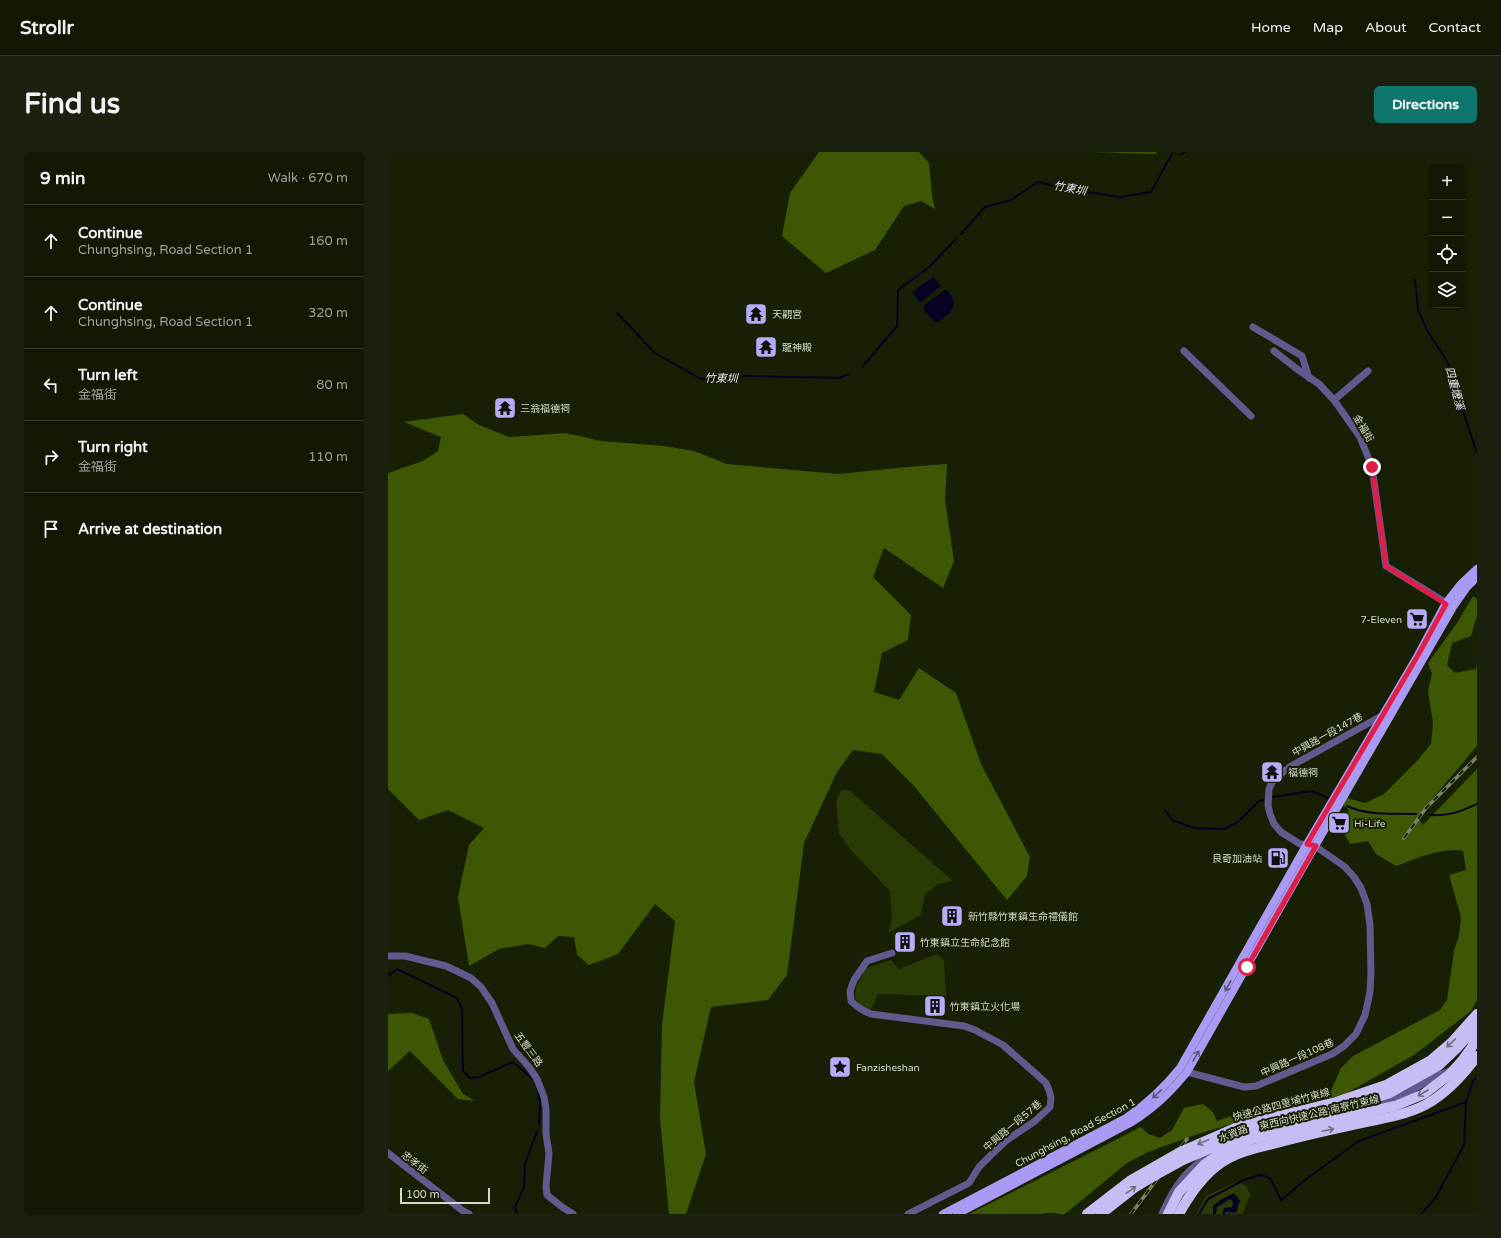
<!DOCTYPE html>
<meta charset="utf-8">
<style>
:root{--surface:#111804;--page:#1a210e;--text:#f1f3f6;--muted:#9ca09a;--line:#303726;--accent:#0f766e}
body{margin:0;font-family:"Varela Round","Noto Sans TC",sans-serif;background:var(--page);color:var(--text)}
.controls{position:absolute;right:12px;top:12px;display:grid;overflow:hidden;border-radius:6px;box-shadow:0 1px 3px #0004}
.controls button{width:36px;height:36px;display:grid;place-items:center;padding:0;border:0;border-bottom:1px solid var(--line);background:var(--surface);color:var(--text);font:20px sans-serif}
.scale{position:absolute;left:12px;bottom:10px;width:90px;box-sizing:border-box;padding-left:4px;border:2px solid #d3dac9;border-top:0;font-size:11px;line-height:14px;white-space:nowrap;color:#d3dac9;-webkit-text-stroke:3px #172005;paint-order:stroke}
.stop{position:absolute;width:12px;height:12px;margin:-9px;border:3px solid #e11d48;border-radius:50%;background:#fff}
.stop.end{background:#e11d48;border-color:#fff;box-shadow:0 1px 4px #0008}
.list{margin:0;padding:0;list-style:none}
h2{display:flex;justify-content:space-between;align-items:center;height:52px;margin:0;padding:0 16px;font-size:17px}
h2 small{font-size:13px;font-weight:400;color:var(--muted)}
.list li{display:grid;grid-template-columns:26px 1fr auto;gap:12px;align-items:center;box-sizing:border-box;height:72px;padding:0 16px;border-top:1px solid var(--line)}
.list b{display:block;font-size:15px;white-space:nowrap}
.list p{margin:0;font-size:13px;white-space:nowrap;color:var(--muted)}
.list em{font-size:13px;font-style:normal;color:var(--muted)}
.icon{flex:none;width:22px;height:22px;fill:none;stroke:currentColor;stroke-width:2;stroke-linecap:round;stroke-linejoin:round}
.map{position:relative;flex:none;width:1089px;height:1062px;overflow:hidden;border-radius:6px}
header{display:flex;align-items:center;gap:24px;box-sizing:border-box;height:56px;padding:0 20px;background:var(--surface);border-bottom:1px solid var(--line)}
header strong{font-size:19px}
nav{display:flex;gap:22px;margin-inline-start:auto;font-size:14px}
.intro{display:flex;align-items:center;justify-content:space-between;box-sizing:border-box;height:96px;padding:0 24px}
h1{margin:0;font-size:28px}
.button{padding:10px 18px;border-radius:6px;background:var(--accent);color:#fff;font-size:14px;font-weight:700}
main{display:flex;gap:24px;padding:0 24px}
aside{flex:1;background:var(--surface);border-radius:6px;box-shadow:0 1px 3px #0004}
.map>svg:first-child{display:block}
.green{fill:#2a3a04}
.forest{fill:#3f5705}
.water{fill:#0a0023}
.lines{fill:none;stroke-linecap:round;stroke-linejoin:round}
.stream{stroke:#0a0023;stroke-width:2}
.minor{stroke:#62598f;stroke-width:7}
.major{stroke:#aa9af4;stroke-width:8}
.highway{stroke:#c5bdf4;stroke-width:10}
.rail-casing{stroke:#7a826c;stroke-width:3.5}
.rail{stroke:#172005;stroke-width:2;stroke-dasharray:6;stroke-linecap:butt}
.highway-bridge{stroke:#c5bdf4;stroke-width:10}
.oneway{stroke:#595771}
.oneway2{stroke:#6e6e7c}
.route{stroke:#e11d48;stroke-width:5}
.labels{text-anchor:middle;stroke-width:4;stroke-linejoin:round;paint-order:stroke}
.poi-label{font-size:10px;fill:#d3dac9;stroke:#172005;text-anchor:start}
.street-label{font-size:10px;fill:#d3dac9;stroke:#172005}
.water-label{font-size:11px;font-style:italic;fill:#e4e1f9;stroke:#172005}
</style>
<header>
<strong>Strollr</strong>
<nav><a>Home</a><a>Map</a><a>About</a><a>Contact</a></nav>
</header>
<div class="intro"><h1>Find us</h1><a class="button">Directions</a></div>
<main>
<aside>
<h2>9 min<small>Walk · 670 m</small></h2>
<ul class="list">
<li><svg class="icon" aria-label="ahead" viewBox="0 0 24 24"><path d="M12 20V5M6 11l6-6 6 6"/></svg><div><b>Continue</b><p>Chunghsing, Road Section 1</p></div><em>160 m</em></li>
<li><svg class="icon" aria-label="ahead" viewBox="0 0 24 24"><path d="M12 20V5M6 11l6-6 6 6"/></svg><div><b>Continue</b><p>Chunghsing, Road Section 1</p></div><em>320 m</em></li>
<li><svg class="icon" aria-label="left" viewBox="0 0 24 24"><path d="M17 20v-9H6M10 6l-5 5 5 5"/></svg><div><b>Turn left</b><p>金福街</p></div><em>80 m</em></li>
<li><svg class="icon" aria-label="right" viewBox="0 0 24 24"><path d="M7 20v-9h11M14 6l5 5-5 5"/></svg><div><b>Turn right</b><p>金福街</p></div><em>110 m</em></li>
<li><svg class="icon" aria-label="arrive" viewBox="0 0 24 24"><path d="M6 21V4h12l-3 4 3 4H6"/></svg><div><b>Arrive at destination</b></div></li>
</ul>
</aside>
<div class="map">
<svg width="1089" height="1062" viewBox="0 0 1089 1062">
<rect width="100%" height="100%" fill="#172005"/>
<g class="green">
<polygon points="453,638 461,638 565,729 550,732 537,742 533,763 500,781 504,767 502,739 463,698 451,681 448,650"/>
<polygon points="549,802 556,808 558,844 490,842 482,859 472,853 467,845 468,835 478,816 503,808 511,817"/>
<polygon points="848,1030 858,1033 862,1043 855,1062 808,1062 818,1044"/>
</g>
<g class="forest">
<polygon points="431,0 531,0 541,11 544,43 547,57 533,49 516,54 487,98 438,121 394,84 402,41"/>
<polygon points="704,0 769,0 768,2"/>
<polygon points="75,262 91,273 121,285 178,281 213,289 276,294 306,299 339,312 450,322 519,315 559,312 557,348 566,409 555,436 496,396 485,425 523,463 520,488 494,501 486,540 511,548 531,516 568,541 593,612 642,705 639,724 619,748 526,634 494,602 465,598 449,620 416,691 399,823 380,848 323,855 306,930 318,1002 298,1062 281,1062 272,966 274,873 287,769 267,752 230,802 201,813 189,803 186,785 170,784 157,796 140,792 111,797 81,814 70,745 81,693 96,676 60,658 31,668 0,637 0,321 35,309 50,299 53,285 16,270"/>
<path d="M1085,444L1089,447V464L1083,484L1064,491L1059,513L1067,521L1088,517L1089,511V594L1029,665L1035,673L1089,617V848L1083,859L1026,903L957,942L849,970L810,982L760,1000L739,1011L677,1062C667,1062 664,1059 653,1062H581L753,975L760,982L772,986L784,978L796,956L815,952L825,960L829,969L857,959L942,941L953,916L965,904L1052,858L1059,848L1066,799L1071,783L1073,765L1061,723L1078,718L1075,699C1056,694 1027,707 1008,714L988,702L980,689L962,692L953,676L961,658L955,653L959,646L977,651L996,642L1028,610L1043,592L1045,571L1040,539L1044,522L1040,511L1069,471Z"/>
<polygon points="24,861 41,867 55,908 75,942 87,949 70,947 22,899 0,919 0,862"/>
</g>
<g class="water">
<polygon points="545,125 553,134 532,151 524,140"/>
<path d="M558,137C572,153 565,158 551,170H547L536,158V153Z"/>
<polygon points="846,1041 852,1049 848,1061 837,1060 837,1062 834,1062 836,1056 844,1055 845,1050 842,1047 829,1055 828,1062 825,1062 825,1054 834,1047"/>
</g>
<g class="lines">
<g class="stream">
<polyline points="792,3 797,0"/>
<polyline points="573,82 597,55 623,48 650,30 676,36 731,45 763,40 785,0"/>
<polyline points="1027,128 1030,158 1039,178 1060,211 1064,224 1067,245 1075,260 1089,301"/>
<polyline points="229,161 267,201 313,227 359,224 452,226 460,222"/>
<polyline points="475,214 509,174 510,138 540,116 568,87"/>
<polyline points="885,645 924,639 940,646"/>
<path d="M959,654C980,664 1005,661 1028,662"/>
<polyline points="777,658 784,668 806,676 836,677 850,670 871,649 875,648"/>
<path d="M1042,663C1061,664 1072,660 1089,652"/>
<polyline points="0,824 9,817 69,846 74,857 75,919 82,926 91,925 125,910 146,928"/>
<polyline points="150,939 152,950 151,972"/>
<polyline points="129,1062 127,1055 136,1035 137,1012 149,979"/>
<polyline points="811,1062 820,1047 856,1028 872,1023 882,1026 893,1048 921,1025 971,989 1078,950"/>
<polyline points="1033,1062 1048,1045 1076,993 1078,950 1085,929 1089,926"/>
</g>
<g class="minor">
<polyline points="865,175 914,204 921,226"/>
<polyline points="796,199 863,264"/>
<polyline points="886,199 909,217 931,232 946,248 972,285 984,315 998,414 1062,453"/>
<polyline points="946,248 980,219"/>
<path d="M504,801L479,809L466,828L462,839L463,849C469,855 475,859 483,862L576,874L587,878L615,893L648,922L658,931L661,938L663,946L662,955L647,969L619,988L605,1001L591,1015L581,1031L520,1062"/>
<polyline points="0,804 17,804 58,814 83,826 93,835 104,851 125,897 141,915 149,927 156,945 158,957 158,982 161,1001 158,1035 159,1043 174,1055 185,1062"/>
<polyline points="799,920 856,935 868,934 944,902 956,894 968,882 977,863 982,840 983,821 982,773 979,752 973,736 966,725 957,715 927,694 912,692 893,680 886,672 882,662 880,653 881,637 885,628 903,614 997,562"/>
<polyline points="955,961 1004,948 1018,942 1046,925 1064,918"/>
<polyline points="0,1001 75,1059 81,1062"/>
<polyline points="788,1058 797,1040 802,1035"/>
<path d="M774,1062C788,1030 800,1016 830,997"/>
</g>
<g class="major">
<path d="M555,1062L738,966C760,951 775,937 792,916L919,692L1029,505L1058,451L1073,432L1089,417"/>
<path d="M569,1062L744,970C767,955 782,941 799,920L927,694L1065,455L1079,435L1089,425"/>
</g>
<path class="highway" d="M791,1062C803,1040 818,1018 841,1006C853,1000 868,996 881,993C913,984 945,977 978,970C999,966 1020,962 1039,952C1058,941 1076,922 1089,904"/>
<g class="rail-casing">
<g id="rail">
<polyline points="1016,686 1038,656 1089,605"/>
<polyline points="743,1062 799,987"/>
</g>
</g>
<use href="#rail" class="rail"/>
<g class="highway-bridge">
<polyline points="699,1062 743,1028 792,1000 854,973 948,950 998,933 1043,908 1064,890 1089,862"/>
<polyline points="713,1062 746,1036 771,1021 793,1009 856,982 955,956 1002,941 1050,914 1070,895 1089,873"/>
<polyline points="780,1062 791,1040 817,1012 837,998 862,988 908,976 1007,954 1036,942 1062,922 1073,910 1084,895 1089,883"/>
</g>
</g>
<defs><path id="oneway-shaft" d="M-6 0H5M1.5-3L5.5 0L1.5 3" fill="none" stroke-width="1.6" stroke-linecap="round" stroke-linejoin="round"/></defs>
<g class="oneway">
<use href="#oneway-shaft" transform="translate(840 834) rotate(119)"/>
<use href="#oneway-shaft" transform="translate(808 904) rotate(-60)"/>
<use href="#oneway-shaft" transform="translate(769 942) rotate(136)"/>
</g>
<g class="oneway2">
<use href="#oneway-shaft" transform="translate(1063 891) rotate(136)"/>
<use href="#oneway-shaft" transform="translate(1035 941) rotate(150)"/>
<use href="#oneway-shaft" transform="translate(940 978) rotate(-12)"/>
<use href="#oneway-shaft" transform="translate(815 990) rotate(157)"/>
<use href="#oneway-shaft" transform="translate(743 1038) rotate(-35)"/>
</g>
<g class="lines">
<polyline class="route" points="859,815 928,694 919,692 1029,505 1058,452 998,414 984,315"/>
</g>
<defs>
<g id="temple-square" transform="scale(1.15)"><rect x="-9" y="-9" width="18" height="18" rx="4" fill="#b7abf7" stroke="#172005"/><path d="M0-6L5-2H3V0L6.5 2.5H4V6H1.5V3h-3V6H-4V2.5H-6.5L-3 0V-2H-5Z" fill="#111"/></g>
<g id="supermarket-square" transform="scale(1.15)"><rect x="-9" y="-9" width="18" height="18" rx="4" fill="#b7abf7" stroke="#172005"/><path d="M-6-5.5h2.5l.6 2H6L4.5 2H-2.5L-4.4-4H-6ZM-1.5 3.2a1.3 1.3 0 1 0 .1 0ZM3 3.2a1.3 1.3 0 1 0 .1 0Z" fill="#111"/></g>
<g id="fuel-square" transform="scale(1.15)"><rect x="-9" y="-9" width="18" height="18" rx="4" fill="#b7abf7" stroke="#172005"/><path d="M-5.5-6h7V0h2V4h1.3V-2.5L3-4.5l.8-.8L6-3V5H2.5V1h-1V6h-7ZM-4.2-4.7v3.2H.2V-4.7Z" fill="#111"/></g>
<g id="building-square" transform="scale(1.15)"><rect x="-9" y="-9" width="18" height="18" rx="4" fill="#b7abf7" stroke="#172005"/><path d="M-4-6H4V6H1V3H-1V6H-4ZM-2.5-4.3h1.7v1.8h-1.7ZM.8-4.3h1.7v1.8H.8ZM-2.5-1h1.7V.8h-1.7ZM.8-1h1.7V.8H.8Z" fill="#111"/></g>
<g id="sight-square" transform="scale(1.15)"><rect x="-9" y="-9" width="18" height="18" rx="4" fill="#b7abf7" stroke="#172005"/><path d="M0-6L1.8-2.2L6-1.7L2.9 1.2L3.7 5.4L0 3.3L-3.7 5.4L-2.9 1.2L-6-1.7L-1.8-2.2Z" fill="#111"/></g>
</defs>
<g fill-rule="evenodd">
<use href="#temple-square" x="368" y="162"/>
<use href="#temple-square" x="378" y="195"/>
<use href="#temple-square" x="117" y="256"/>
<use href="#supermarket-square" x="1029" y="467"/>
<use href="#temple-square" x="884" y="620"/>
<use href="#supermarket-square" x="951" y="671"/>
<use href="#fuel-square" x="890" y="706"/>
<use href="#building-square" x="564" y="764"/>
<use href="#building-square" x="517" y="790"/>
<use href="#building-square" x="547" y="854"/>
<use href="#sight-square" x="452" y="915"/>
</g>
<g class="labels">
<g class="poi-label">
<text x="384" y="166">天觀宮</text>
<text x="394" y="199">龍神殿</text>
<text x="132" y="260">三翁福德祠</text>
<text x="1014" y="471" text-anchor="end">7-Eleven</text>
<text x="900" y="624">福德祠</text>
<text x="966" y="675">Hi-Life</text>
<text x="874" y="710" text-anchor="end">良奇加油站</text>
<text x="580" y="768">新竹縣竹東鎮生命禮儀館</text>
<text x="532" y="794">竹東鎮立生命紀念館</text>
<text x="562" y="858">竹東鎮立火化場</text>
<text x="468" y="919">Fanzisheshan</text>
</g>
<g class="street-label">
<text transform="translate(976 276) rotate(60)" y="4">金福街</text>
<text transform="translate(939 582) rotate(-29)" y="4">中興路一段147巷</text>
<text transform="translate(141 897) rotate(54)" y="4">五豐三路</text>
<text transform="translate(909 905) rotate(-24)" y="4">中興路一段108巷</text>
<text transform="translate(893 952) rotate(-15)" y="4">快速公路四重埔竹東線</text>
<text transform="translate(931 960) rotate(-13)" y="4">東西向快速公路 南寮竹東線</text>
<text transform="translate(624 973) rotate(-40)" y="4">中興路一段57巷</text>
<text transform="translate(687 980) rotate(-28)" y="4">Chunghsing, Road Section 1</text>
<text transform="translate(845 981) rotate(-20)" y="4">水資路</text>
<text transform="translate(27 1010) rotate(38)" y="4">忠孝街</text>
</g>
<g class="water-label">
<text transform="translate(682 36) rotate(10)" y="4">竹東圳</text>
<text transform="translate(333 226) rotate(1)" y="4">竹東圳</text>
<text transform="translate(1067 236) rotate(75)" y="4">四重壢溪</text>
</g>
</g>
</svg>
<div class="controls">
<button>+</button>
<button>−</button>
<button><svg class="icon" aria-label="locate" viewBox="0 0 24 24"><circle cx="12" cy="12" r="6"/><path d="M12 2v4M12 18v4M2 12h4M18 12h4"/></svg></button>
<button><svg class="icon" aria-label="layers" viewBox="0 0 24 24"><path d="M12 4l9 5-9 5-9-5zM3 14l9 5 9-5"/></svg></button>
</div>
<div class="scale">100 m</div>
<div class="stop" style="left:859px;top:815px"></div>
<div class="stop end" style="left:984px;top:315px"></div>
</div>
</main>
